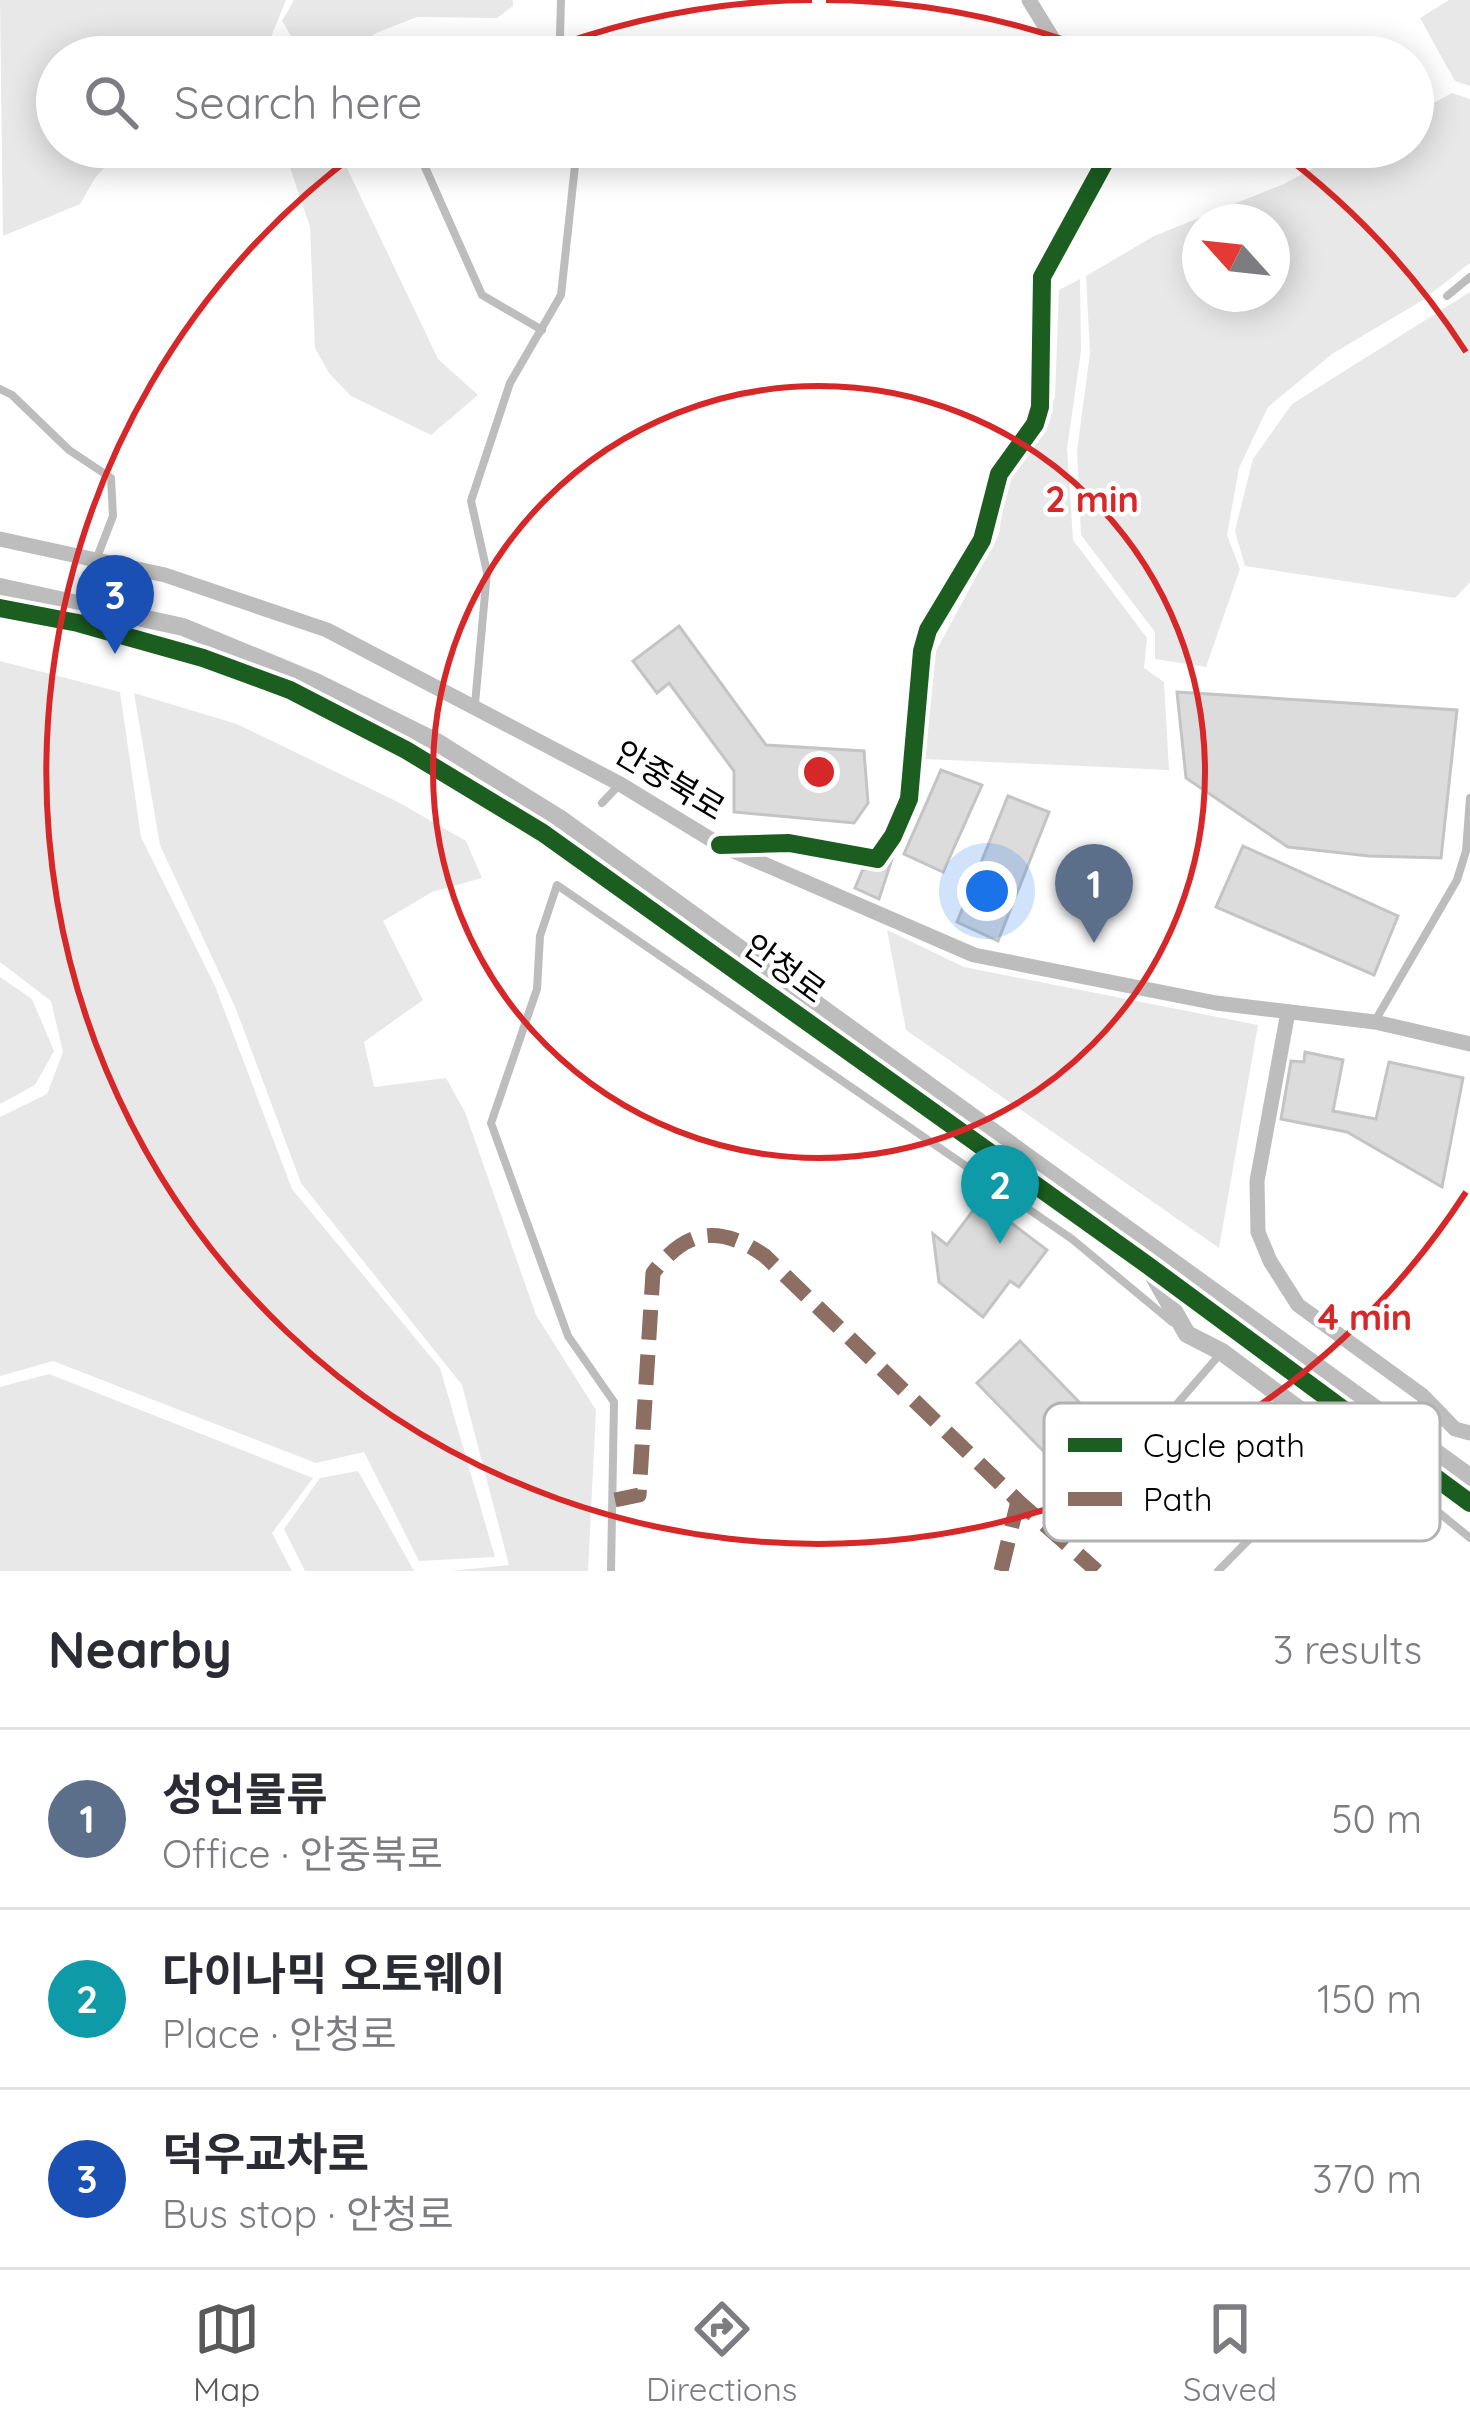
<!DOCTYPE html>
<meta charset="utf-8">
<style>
:root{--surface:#fff;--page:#f7f7f7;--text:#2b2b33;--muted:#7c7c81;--line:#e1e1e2;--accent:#595959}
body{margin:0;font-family:Quicksand,"Noto Sans KR",sans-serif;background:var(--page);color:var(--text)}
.compass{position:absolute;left:1182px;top:204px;width:108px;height:108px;border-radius:50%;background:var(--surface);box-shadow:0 6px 30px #0003;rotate:297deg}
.you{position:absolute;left:987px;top:891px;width:42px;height:42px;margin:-30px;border:9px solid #fff;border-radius:50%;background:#1a73e8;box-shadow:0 0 0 18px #1a73e833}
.badge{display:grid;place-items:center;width:78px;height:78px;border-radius:50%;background:var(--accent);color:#fff;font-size:39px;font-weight:700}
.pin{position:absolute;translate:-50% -99px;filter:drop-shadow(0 3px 6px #0008)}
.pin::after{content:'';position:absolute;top:63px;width:42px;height:36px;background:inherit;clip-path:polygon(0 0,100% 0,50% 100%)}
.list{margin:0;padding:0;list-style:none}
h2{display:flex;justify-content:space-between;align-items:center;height:156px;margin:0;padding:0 48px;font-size:51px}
h2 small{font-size:39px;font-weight:400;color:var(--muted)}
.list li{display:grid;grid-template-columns:78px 1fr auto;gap:36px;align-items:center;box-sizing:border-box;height:180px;padding:0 48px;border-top:3px solid var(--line)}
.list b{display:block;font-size:45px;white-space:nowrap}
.list p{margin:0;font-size:39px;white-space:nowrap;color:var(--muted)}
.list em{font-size:39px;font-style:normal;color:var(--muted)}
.icon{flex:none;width:66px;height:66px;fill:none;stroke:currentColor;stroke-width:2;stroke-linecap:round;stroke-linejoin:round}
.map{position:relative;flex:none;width:1470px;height:1571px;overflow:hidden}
.search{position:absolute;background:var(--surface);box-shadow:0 6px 30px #0003;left:36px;right:36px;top:36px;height:132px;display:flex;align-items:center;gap:30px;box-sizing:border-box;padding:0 42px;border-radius:66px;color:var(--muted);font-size:45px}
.sheet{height:696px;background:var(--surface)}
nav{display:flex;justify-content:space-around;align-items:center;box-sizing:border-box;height:168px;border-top:3px solid var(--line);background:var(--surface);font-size:33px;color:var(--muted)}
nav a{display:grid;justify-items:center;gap:6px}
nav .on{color:var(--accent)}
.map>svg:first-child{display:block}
.green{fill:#e8e8e8;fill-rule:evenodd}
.building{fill:#dcdcdc;stroke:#c4c4c4;stroke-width:3}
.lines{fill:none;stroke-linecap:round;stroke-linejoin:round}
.service{stroke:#bdbdbd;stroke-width:8}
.minor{stroke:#bdbdbd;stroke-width:15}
.tertiary{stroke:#bdbdbd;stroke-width:18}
.quiet{stroke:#8d6e63;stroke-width:15;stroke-dasharray:30 15;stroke-linecap:butt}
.cycleway-casing{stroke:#fff;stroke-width:26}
.cycleway{stroke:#1b5e20;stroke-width:18}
.ring{fill:none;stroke:#d62828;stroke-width:6}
.labels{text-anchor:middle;stroke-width:9;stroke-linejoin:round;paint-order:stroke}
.street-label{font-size:33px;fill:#000;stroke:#fff}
.key{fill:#fff;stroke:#b2b2b2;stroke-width:3}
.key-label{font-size:33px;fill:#000}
.centre{fill:#d62828;stroke:#fff;stroke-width:6}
.ring-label{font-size:36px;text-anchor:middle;font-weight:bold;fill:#d62828;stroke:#fff;stroke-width:9;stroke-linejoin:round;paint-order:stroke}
</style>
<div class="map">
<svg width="1470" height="1571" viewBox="0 0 1470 1571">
<rect width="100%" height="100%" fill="#fff"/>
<g class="green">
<polygon points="0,0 286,0 263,57 57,57 57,147 123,147 95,178 80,204 3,236"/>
<polygon points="294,0 513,0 513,6 497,18 417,17 376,33 346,57 304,57 282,21"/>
<polygon points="1449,0 1470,0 1470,86 1455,81 1420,18"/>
<path d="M1452,93L1470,99V263L1423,300L1332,354L1268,407L1239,468L1227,535L1240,569L1206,667L1155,659V632L1081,535L1077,451L1090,353L1086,276L1154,236L1284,184L1352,147H1413V114ZM1200,222H1272V294H1200Z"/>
<polygon points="283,147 337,147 438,359 478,395 431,435 351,396 329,373 315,348 310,227"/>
<polygon points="1080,279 1081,351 1067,449 1073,540 1147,638 1144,668 1164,682 1169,770 925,759 936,651 999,534 1006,483 1034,444 1055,397 1059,290"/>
<polygon points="1470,292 1470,582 1455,598 1245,566 1235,531 1253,459 1292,404"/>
<polygon points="0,661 120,692 141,837 215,986 292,1189 440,1368 495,1557 419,1561 364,1452 316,1463 53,1361 0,1376 0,1117 47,1094 63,1052 51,1001 0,962"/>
<polygon points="134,693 237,724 398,802 466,841 482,878 432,892 383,921 423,1000 364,1042 374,1087 446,1078 465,1112 536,1315 596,1410 588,1571 451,1571 509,1565 462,1385 301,1183 236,1009 160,845"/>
<polygon points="887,930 964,967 1258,1025 1219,1248 906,1030"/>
<polygon points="0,977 32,999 54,1051 35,1085 0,1104"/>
<polygon points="49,1374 313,1478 272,1533 292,1571 0,1571 0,1387"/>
<polygon points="358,1471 414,1571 305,1571 284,1529 320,1478"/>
</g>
<g class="building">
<polygon points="679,626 766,745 864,751 868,803 854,823 734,812 734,771 669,683 657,693 633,661"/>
<polygon points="1177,692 1457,710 1441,858 1369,856 1288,847 1186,778"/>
<polygon points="941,770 982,785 943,872 904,854"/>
<polygon points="1008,796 1049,812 998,941 957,922"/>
<polygon points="1243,846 1398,916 1374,975 1216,907"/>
<polygon points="892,859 879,899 855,888 863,869 880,870"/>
<polygon points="1305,1052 1343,1060 1333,1111 1376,1119 1389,1062 1463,1078 1442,1187 1347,1132 1281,1119 1291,1061 1304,1062"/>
<polygon points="981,1200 1047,1250 1019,1287 1010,1281 983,1317 939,1282 933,1234 947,1245"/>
<polygon points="1020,1341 1171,1497 1129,1539 977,1383"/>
</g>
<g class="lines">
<g class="service">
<polyline points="561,0 560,36 570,57"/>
<polyline points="416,147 482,295 542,330"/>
<polyline points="1447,296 1470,277"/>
<polyline points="0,389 12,395 69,450 111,478 113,516 91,573 86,605"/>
<polyline points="475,704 487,572 471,501 510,383 561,295 577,147"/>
<polyline points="602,803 620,784"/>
<polyline points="1375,1021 1457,880 1466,851 1470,798"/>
<polyline points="1144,1442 1221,1353"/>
<polyline points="1392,1474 1470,1538"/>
<polyline points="611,1571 614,1402 568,1336 491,1123 537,989 540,936 557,885 1072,1239 1172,1322"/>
<polyline points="1218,1571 1343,1444"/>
</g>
<g class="minor">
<polyline points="1029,0 1064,57"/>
<polyline points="0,539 165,575 327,630 620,784 720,845 974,955 1216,1003 1375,1022 1470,1044"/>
<polyline points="729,845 789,843 877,859 893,836 909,799 922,651 928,630 982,540 999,474 1035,424 1040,407 1042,277 1113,147"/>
<polyline points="1288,1012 1257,1181 1258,1232 1270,1261 1298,1305 1422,1395 1455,1429 1470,1433"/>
</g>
<g class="tertiary">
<polyline points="0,587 183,627 316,682 435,741 562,820 1470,1477"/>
<polyline points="0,608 78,623 203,658 290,690 406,750 543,833 1146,1264 1470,1503"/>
<polyline points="1152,1273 1187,1334 1222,1352 1344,1443 1430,1484"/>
</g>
<g class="quiet">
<path d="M615,1500L639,1495L653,1273C686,1229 719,1224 765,1256L1018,1501L1097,1571"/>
<polyline points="1001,1571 1018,1501"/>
</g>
<g class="cycleway-casing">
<g id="cycleway">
<polyline points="0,608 78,623 203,658 290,690 406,750 543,833 1146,1264 1470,1503"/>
<polyline points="720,845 789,843 877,859 893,836 909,799 922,651 928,630 982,540 999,474 1035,424 1040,407 1042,277 1113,147"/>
</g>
</g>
<use href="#cycleway" class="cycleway"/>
</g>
<g class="ring">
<circle cx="819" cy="772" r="386"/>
<path d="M1466 1192A772 772 0 1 1 365 147M530 56A772 772 0 0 1 812 0M826 0A772 772 0 0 1 1108 56M1273 147A772 772 0 0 1 1466 352"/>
</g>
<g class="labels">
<g class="street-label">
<text transform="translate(670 780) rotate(31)" y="12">안중북로</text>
<text transform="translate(785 968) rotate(36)" y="12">안청로</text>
</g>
</g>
<rect x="1044" y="1403" width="396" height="138" rx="18" class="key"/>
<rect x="1068" y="1438" width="54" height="14" fill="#1b5e20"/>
<rect x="1068" y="1492" width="54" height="14" fill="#8d6e63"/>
<g class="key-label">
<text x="1143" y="1457">Cycle path</text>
<text x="1143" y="1511">Path</text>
</g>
<circle cx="819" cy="772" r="18" class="centre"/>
<g class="ring-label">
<text x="1092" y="512">2 min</text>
<text x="1365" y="1330">4 min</text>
</g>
</svg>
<svg class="compass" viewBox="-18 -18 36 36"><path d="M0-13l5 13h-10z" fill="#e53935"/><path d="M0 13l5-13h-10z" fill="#7c7c81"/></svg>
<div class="you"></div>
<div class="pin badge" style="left:1094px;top:943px;background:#5c6f8a">1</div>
<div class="pin badge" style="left:1000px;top:1244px;background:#0f9aa8">2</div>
<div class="pin badge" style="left:115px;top:654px;background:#1a4fb4">3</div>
<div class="search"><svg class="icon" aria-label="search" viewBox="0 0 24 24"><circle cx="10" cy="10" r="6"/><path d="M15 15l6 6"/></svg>Search here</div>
</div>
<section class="sheet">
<h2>Nearby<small>3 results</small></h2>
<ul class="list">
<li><span class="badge" style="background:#5c6f8a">1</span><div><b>성언물류</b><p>Office · 안중북로</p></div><em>50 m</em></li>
<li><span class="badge" style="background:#0f9aa8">2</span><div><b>다이나믹 오토웨이</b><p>Place · 안청로</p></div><em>150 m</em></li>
<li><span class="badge" style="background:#1a4fb4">3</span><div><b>덕우교차로</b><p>Bus stop · 안청로</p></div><em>370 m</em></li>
</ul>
</section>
<nav>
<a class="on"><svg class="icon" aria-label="map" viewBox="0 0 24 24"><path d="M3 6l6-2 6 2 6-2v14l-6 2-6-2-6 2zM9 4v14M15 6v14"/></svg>Map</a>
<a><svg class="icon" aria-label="directions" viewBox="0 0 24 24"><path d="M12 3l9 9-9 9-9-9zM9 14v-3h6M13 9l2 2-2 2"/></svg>Directions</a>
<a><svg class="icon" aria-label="saved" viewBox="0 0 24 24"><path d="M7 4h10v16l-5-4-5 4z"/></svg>Saved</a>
</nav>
